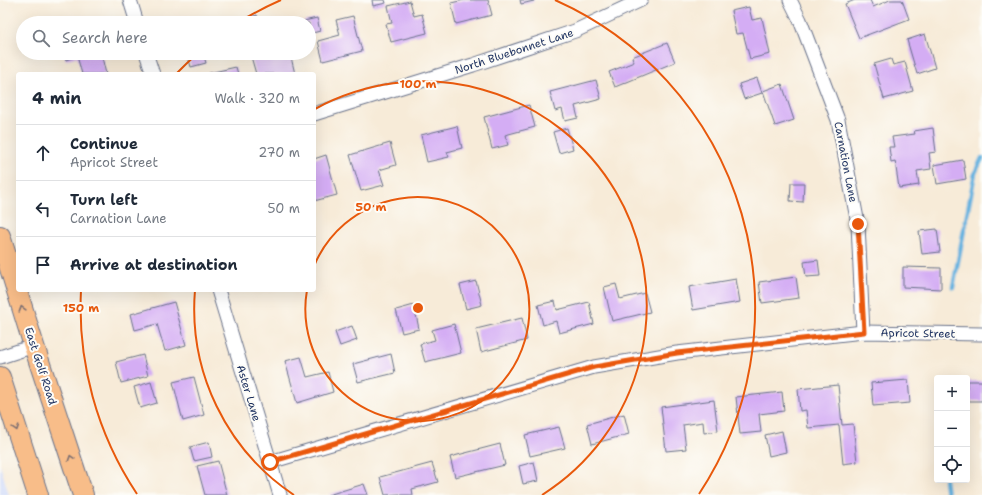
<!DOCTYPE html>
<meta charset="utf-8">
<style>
:root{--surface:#fff;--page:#f6f6f7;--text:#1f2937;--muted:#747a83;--line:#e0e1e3}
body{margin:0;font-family:"Shantell Sans",sans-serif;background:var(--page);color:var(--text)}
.controls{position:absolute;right:12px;bottom:12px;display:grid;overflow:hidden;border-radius:4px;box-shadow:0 4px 16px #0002}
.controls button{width:36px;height:36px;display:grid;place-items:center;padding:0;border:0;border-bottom:1px solid var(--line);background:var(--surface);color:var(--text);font:20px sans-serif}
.stop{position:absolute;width:12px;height:12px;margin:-9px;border:3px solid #ea580c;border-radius:50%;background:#fff}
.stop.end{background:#ea580c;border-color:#fff;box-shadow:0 1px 4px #0008}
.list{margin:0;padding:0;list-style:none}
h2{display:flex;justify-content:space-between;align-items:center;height:52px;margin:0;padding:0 16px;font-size:17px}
h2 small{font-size:13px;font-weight:400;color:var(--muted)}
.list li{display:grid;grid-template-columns:26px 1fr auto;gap:12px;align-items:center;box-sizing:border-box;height:56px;padding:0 16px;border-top:1px solid var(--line)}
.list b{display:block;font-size:15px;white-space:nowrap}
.list p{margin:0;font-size:13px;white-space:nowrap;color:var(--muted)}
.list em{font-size:13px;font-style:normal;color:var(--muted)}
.icon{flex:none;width:22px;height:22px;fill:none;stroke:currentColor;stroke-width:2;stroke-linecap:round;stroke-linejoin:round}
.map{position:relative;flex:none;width:982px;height:495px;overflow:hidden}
.search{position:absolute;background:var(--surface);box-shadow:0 4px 16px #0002;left:16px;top:16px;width:300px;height:44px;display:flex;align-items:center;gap:10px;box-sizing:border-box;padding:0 14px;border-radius:22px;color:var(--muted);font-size:15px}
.panel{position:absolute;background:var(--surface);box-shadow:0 4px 16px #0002;left:16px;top:72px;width:300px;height:220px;border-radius:4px}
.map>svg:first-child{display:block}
.built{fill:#cfdafa}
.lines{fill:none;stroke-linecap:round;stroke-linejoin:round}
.stream{stroke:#67b3e0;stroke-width:4.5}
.building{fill:#d4adf4}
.street-casing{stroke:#687189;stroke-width:15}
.primary-casing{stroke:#687189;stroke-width:22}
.street{stroke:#fff;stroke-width:13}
.primary{stroke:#f8bd89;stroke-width:20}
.oneway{stroke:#7e6f71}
.route{stroke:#ea580c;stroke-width:5}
.ring{fill:none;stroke:#e8590c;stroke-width:2}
.labels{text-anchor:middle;stroke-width:4;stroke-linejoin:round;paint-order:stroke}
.street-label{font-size:11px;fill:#1b2f5e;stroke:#fdfcf7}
.centre{fill:#e8590c;stroke:#fdfcf7;stroke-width:2}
.ring-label{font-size:12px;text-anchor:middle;font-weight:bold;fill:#e8590c;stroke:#fdfcf7;stroke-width:4;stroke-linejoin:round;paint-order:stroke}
</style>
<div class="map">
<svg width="982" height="495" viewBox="0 0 982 495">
<rect width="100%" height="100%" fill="#fdfcf7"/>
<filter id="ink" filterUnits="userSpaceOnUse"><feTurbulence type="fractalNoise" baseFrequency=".025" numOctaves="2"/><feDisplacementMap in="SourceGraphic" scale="8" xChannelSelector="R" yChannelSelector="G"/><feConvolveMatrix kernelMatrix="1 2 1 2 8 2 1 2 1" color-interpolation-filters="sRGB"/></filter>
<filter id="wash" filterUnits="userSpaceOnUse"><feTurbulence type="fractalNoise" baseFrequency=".012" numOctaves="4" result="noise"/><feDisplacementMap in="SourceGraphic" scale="16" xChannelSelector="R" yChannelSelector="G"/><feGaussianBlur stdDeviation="0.9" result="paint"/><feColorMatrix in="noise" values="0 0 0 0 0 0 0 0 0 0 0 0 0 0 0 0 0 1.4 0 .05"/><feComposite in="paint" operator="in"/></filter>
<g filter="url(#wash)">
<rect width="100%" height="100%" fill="#f7ebd8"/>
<polygon class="built" points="0,465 9,495 0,495"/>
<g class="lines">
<g class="stream">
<polyline points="953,287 975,173 982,158"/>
<polyline points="945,480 947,495"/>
</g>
</g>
<g id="blocks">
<g class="building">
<polygon points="372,0 385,0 386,3 373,6"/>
<polygon points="464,0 488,0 492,15 456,24 451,3"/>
<polygon points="520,0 534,0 534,1 521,4"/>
<polygon points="855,0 870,0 873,7 890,0 902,0 909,19 859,38 845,4"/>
<polygon points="410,1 414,16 422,14 427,33 391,42 386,24 392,23 388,6"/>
<polygon points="749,7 752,20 762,18 770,54 750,59 743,33 736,34 731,11"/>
<polygon points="257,15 259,23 235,23 235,21"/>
<polygon points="353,16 362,51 323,61 318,41 340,35 336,20"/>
<polygon points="317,18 320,31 309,34 309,23 305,23 304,21"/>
<polygon points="925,34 935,68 917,74 907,40"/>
<polygon points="667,43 675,62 615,87 609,72 634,62 632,57"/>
<polygon points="64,53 101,53 106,74 82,74 77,56 66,60"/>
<polygon points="187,53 203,53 206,63 191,67"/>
<polygon points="250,53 290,53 295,74 256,74"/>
<polygon points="891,59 893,65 905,62 913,91 884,99 874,64"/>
<polygon points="236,67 238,74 209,74 209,73"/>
<polygon points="757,78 762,93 744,99 739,84"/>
<polygon points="596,80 601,99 575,106 578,118 565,121 562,109 555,111 550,92"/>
<polygon points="782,84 794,120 775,126 763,91"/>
<polygon points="529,105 535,127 505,135 508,145 492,149 484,117"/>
<polygon points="457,126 462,148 447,152 449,157 427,162 421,135"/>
<polygon points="567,128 573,149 559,153 553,132"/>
<polygon points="933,128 936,152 929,153 931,169 917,171 919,185 899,188 895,161 891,162 889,147 894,147 892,137 915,134 914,131"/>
<polygon points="390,143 396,165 379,170 384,185 361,191 350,155"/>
<polygon points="326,155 337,195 314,201 314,159"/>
<polygon points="963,160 966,179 937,184 934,165"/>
<polygon points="791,183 804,183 803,202 790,201"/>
<polygon points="937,229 940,252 922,254 919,231"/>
<polygon points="818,260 820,276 806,277 804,262"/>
<polygon points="903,267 941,268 941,289 903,287"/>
<polygon points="796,277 799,298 762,303 759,282"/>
<polygon points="736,279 740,302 693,310 689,287"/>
<polygon points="476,281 482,305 466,309 460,285"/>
<polygon points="616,284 620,299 645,293 650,312 612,321 604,287"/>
<polygon points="555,301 557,310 589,302 594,324 559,333 556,321 543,325 538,305"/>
<polygon points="174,302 186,345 165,351 157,324 135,330 131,314"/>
<polygon points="414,305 419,329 402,333 396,310"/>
<polygon points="522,318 527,340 481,352 476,329"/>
<polygon points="454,324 461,353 425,362 420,344 435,340 432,330"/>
<polygon points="352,326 357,340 340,346 335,332"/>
<polygon points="391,354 395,373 358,382 353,364"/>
<polygon points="143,355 148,376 121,383 116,362"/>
<polygon points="301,357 307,377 328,372 333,392 297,403 285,361"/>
<polygon points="194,377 204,415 183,421 173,382"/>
<polygon points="908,380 910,403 873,406 871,383"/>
<rect x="967" y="381" width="15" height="20"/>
<polygon points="151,382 157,403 140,408 134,387"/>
<polygon points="838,385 842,425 853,424 857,462 843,464 839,425 808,428 806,410 800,411 798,389"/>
<polygon points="782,392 784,411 759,414 761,432 740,434 736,397"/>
<polygon points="714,400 718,431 704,433 703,422 683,425 686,449 666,451 661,407"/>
<polygon points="624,414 629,434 592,444 587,424"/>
<polygon points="559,427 565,448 530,456 525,435"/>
<polygon points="782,431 786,452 769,456 765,435"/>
<polygon points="209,442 212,457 194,461 190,447"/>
<polygon points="500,444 505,465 455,477 450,457"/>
<polygon points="218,461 227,495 205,495 197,466"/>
<polygon points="534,462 538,481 523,484 519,466"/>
<polygon points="432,463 438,482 412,489 413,495 400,495 400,494 385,495 380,477"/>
<polygon points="364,484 368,495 328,495"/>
</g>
</g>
</g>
<g filter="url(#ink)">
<use href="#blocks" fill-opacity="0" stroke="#687189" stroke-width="1"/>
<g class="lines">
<g class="street-casing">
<g id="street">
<polyline points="130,0 137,23"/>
<polyline points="790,0 800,20 838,120 858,224 863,332"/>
<polyline points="146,53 153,74"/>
<polyline points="314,114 473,65 575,31 641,0"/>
<polyline points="218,290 280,495"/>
<polyline points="0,357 34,346"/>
<polyline points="270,462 594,367 677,353 863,332 982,334"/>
</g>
</g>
<g class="primary-casing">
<g id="primary">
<polyline points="0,236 34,346 83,495"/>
<polyline points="0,377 38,495"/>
</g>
</g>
<use href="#street" class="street"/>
<use href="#primary" class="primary"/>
</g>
<defs><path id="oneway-chevron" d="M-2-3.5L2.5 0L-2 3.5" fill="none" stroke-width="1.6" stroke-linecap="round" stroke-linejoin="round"/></defs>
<g class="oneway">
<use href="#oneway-chevron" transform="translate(22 309) rotate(-107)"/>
<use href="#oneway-chevron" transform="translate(16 428) rotate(72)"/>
<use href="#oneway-chevron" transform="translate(71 458) rotate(-108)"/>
</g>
</g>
<g class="lines" filter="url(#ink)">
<polyline class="route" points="270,462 594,367 677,353 864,332 858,224"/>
</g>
<g class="ring">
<path d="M314 266A112 112 0 1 1 307 290"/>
<path d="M294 495A224 224 0 0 1 195 290M315 109A224 224 0 0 1 542 495"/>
<path d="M137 494A337 337 0 0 1 81 290M176 74A337 337 0 0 1 197 54M239 22A337 337 0 0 1 281 0M555 0A337 337 0 0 1 699 494"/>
</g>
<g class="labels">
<g class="street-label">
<text transform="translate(514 51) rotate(-18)" y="4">North Bluebonnet Lane</text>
<text transform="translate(846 162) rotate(79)" y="4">Carnation Lane</text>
<text transform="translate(918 333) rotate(1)" y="4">Apricot Street</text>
<text transform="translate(41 366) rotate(72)" y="4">East Golf Road</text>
<text transform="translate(249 393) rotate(73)" y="4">Aster Lane</text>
</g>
</g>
<circle cx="418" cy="308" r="6" class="centre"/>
<g class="ring-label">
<text x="418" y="88">100 m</text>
<text x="371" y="211">50 m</text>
<text x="81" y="312">150 m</text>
</g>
</svg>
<div class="controls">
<button>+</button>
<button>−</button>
<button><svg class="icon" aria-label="locate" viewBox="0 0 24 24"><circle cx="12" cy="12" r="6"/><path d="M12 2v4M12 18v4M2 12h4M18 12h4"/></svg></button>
</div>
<div class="stop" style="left:270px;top:462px"></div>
<div class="stop end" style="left:858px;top:224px"></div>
<div class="search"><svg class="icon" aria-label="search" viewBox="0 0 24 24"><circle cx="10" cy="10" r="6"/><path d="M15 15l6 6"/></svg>Search here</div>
<section class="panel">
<h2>4 min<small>Walk · 320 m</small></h2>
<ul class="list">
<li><svg class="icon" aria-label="ahead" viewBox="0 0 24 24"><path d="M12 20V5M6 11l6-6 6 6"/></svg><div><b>Continue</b><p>Apricot Street</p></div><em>270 m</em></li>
<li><svg class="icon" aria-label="left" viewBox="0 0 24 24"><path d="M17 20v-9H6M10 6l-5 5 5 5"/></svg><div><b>Turn left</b><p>Carnation Lane</p></div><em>50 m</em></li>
<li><svg class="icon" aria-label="arrive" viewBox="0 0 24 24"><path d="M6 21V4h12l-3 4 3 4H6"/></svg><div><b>Arrive at destination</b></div></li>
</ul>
</section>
</div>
